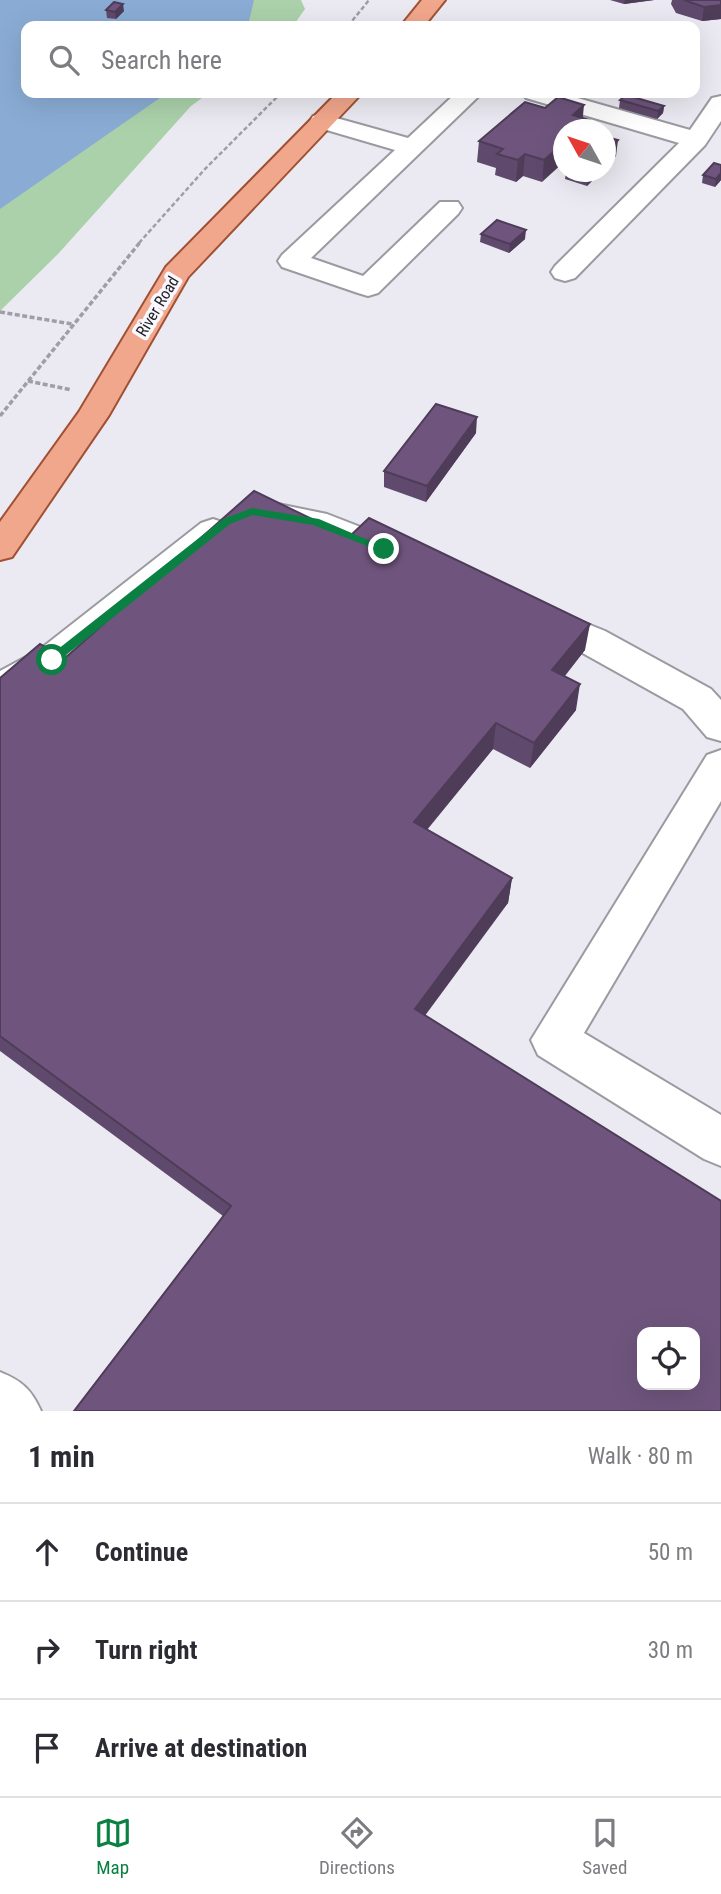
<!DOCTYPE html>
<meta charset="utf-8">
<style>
:root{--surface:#fff;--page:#f2f2f3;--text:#2b2b33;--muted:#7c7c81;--line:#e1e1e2;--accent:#0b8043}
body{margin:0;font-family:"Roboto Condensed",sans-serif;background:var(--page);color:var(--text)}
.controls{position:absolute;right:21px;bottom:21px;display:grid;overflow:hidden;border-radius:14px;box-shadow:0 7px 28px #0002}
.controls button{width:63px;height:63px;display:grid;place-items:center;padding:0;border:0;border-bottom:2px solid var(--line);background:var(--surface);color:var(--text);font:35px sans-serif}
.compass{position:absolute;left:553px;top:119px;width:63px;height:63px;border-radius:50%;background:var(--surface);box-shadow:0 7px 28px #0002;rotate:310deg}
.stop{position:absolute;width:21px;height:21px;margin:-16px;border:5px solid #0b8043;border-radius:50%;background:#fff}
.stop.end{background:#0b8043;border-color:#fff;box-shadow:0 2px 7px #0008}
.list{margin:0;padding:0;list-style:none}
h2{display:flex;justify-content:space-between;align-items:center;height:91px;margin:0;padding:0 28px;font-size:30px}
h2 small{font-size:23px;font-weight:400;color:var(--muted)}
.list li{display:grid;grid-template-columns:46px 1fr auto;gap:21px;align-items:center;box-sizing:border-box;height:98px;padding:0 28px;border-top:2px solid var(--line)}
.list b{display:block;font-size:26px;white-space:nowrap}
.list em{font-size:23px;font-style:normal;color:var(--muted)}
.icon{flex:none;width:38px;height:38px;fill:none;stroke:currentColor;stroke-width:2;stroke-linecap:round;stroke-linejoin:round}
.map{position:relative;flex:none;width:721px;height:1411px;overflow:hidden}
.search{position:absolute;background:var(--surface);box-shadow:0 7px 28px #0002;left:21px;right:21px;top:21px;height:77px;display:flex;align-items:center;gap:18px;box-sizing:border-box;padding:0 24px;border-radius:14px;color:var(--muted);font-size:26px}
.sheet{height:385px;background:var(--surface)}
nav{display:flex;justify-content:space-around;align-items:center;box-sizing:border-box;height:98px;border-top:2px solid var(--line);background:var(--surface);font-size:19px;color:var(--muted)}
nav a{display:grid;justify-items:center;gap:4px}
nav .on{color:var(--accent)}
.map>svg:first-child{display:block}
.green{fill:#abd1ab}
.water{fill:#8aacd4}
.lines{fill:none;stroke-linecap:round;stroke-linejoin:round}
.minor-casing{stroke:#9a9aa1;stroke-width:4}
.major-casing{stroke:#a05134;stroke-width:4}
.path-far1{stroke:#9f9ea4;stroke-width:2.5;stroke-dasharray:4.5 2.5;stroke-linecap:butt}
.path{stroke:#9f9ea4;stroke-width:3.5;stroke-dasharray:5 2.5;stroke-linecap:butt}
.minor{fill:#fff;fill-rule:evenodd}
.major{fill:#f1a78c;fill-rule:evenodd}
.wall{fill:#5f496c}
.shaded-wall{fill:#4e3c58}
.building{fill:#6f557d;stroke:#4e3c58;stroke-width:2;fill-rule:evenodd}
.route{fill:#0b8043}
.labels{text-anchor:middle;stroke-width:7;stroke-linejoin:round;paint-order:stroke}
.far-street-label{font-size:16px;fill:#1d1c1f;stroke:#f8f8fe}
</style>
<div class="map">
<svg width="721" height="1411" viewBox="0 0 721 1411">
<rect width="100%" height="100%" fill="#ebeaf2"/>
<g class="green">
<polygon points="238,0 301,0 305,9 293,26 230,26"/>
<polygon points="154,93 209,93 191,106 58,254 0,311 0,203"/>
</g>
<polygon class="water" points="0,0 254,0 249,21 244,26 26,26 26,93 167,93 0,209"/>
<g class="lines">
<g class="minor-casing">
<g id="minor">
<polygon points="456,93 482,93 311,258 363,276 440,202 458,202 462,208 458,214 378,293 368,296 358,293 282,267 278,261 282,255 395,150 313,126 310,121 313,116 322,114 408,138"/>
<polygon points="523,93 560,93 690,130 712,98 721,96 721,121 705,145 575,278 565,281 555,278 551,272 555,266 679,143 526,98"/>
<polygon points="278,504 327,514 412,547 417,556 412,565 400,568 309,533 266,524 261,516 266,508"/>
<polygon points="213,519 225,523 230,531 225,539 65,670 0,703 0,671 39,650 201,523"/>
<polygon points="538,604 605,631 711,689 721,700 721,741 707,737 683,709 579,651 525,626 520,617 525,608"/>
<polygon points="721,750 721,801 584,1033 721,1115 721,1166 704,1159 538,1055 531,1040 707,755"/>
<path d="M0,1372C22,1381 31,1389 41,1411H0Z"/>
</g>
</g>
<g class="major-casing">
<g id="major">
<polygon points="422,0 445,0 424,26 401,26"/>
<polygon points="337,93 362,93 188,277 109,415 12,557 0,560 0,522 79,412 166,267"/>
</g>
</g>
<g class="path-far1">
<polyline points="348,26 369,0"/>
<polyline points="139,243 205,169 281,93"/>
</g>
<g class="path">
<polyline points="0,312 72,324"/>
<polyline points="28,381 72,390"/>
<polyline points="0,416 141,241"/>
</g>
<use href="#minor" class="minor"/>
<use href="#major" class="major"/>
</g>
<g class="wall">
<polygon points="610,0 654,0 624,4"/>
<polygon points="672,0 721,0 721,19 702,21 676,13 671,4"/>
<polygon points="106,10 124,11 116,19 107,18"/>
<polygon points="558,97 542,182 523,176 516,182 495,175 496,168 477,162 479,141 545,108"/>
<polygon points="620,100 664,106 663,113 657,119 619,108"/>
<polygon points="721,165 721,180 715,187 702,183 703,175"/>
<polygon points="566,172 601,172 587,186 565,179"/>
<polygon points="481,234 525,239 509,253 480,242"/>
<polygon points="476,433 426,502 384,487 384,471"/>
<polygon points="585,650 565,676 576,710 530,768 493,749 427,830 512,878 508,903 223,1216 0,1051 0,678 65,658"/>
</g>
<g class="shaded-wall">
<polygon points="625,0 654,0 624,4"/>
<polygon points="123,4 124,11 116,19 115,12"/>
<polygon points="721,5 721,19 702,21 704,7"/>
<polygon points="584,105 582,126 573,115"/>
<polygon points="664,106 663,113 657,119 658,111"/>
<polygon points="589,120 588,130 578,130"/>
<polygon points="618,140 616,156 606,167 606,153"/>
<polygon points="564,143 564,162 542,182 544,160"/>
<polygon points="525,154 523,176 516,182 518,160"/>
<polygon points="589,172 601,172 587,186"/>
<polygon points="721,173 721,180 715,187 716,179"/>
<polygon points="526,230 525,239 509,253 510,244"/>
<polygon points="477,417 476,433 426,502 427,486"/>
<polygon points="590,624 585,650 548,696 552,670"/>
<polygon points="580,684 576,710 530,768 534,743"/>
<polygon points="496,723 493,749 412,847 414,822"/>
<polygon points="512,878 508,903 413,1032 415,1009"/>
</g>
<g class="building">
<polygon points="684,0 721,0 721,5 704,7"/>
<polygon points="114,2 123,4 115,12 106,10"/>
<polygon points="626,95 664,106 658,111 620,100"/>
<polygon points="558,97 584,105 573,115 589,120 578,130 564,130 564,143 544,160 525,154 518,160 497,154 503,149 479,141 525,102 545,108"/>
<polygon points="606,137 618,140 606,153"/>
<polygon points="714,163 721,165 721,173 716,179 703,175"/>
<polygon points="497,220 526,230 510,244 481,234"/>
<polygon points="436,404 477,417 427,486 384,471"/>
<path d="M254,491L349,537L369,518L590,624L552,670L580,684L534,743L496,723L414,822L512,878L415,1009L721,1201V1411H74L231,1206L0,1036V678L40,644L65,658ZM642,1332H695V1385H642Z"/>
</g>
<polygon class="route" points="252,508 319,519 389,549 380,551 313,525 253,515 230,524 56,663 48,663 48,657 223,519"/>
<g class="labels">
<g class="far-street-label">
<text transform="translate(157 306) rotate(-59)" y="6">River Road</text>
</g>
</g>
</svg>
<div class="controls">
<button><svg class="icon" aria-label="locate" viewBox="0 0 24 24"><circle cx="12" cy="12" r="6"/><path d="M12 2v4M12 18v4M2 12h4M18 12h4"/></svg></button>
</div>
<svg class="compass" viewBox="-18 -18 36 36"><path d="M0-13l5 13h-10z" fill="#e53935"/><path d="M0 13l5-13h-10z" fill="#7c7c81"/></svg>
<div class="stop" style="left:52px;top:660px"></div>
<div class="stop end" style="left:384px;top:549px"></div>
<div class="search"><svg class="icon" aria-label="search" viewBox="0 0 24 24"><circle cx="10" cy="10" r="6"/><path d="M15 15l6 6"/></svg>Search here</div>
</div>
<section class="sheet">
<h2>1 min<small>Walk · 80 m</small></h2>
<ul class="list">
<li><svg class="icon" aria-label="ahead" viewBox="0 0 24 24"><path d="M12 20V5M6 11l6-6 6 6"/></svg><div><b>Continue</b></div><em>50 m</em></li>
<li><svg class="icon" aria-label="right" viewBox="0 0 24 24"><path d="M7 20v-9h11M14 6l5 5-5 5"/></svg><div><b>Turn right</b></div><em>30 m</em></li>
<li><svg class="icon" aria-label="arrive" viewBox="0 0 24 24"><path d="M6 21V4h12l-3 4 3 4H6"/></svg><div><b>Arrive at destination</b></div></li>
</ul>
</section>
<nav>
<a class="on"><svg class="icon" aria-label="map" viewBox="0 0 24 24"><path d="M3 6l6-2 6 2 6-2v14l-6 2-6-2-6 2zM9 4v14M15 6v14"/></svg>Map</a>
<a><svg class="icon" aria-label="directions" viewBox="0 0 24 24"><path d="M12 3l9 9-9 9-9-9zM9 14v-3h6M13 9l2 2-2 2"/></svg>Directions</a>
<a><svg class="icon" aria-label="saved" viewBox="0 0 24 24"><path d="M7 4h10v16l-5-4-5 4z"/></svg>Saved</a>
</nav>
